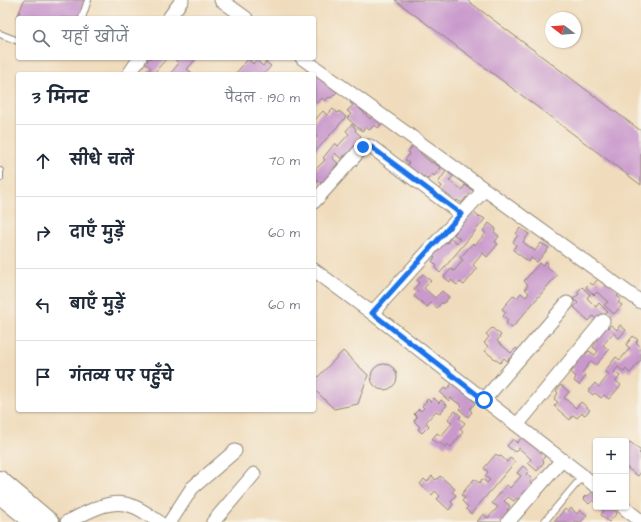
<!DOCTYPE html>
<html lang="hi">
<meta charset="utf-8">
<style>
:root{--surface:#fff;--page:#f2f2f3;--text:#1f2937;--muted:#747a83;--line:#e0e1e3}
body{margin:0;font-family:"Architects Daughter","Playpen Sans Deva",sans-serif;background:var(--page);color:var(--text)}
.controls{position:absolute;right:12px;bottom:12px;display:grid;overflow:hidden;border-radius:4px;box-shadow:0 1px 3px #0004}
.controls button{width:36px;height:36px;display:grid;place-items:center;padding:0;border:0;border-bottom:1px solid var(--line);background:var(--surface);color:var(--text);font:20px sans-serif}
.compass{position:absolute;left:545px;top:12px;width:36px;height:36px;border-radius:50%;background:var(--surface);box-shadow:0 1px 3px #0004;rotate:287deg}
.stop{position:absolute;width:12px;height:12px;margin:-9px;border:3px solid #1a73e8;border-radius:50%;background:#fff}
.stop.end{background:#1a73e8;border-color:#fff;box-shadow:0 1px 4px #0008}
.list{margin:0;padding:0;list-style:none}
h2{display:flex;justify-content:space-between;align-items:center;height:52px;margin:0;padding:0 16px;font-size:17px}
h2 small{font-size:13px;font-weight:400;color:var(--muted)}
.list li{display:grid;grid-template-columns:26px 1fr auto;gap:12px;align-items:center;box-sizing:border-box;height:72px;padding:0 16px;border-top:1px solid var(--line)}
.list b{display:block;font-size:15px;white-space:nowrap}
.list em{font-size:13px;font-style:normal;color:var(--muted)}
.icon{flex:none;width:22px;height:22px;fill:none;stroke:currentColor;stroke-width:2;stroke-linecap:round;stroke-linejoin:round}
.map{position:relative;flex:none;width:641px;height:522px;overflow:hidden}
.search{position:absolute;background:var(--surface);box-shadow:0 1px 3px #0004;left:16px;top:16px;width:300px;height:44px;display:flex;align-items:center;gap:10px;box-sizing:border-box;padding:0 14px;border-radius:4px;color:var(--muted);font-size:15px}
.panel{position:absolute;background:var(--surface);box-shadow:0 1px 3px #0004;left:16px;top:72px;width:300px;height:340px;border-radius:4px}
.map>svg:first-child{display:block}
.building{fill:#c999cc}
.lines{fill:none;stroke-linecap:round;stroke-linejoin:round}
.service-casing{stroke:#8e8474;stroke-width:8}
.minor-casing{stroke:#8e8474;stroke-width:15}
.tertiary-casing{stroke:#8e8474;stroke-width:18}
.service{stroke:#fff;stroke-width:6}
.minor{stroke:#fff;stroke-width:13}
.tertiary{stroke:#fff;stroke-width:16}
.route{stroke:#1a73e8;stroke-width:5}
</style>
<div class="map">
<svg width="641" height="522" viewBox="0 0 641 522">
<rect width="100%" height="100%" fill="#f7f3e8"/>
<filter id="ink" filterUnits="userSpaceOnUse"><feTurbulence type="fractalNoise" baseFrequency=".025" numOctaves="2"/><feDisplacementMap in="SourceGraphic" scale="8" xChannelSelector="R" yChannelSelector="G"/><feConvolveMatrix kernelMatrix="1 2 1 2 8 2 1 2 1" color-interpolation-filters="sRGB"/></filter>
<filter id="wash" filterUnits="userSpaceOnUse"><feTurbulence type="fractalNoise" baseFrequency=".012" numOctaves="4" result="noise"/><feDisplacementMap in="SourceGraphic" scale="16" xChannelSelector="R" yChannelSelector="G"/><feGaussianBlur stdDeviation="0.9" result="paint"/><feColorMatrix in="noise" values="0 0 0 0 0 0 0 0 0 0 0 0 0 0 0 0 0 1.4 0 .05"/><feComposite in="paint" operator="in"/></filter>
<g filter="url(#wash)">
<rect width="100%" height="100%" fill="#f0dcbc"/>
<g id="blocks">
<g class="building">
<polygon points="24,0 87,0 80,18 17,18"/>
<polygon points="395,0 467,0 641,131 641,185"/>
<polygon points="146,58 167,58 153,74 149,74 147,72 151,68 145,63 148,60"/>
<polygon points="176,58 197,58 187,69 191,72 190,74 170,74 179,63 175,60"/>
<polygon points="248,59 253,64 256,60 263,66 266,62 271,66 264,74 237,74 236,73"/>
<polygon points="311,67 338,91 331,98 329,97 325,101 322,98 317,103 314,100 314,74 306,73"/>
<polygon points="355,98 362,104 359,108 370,119 374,115 382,123 378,128 375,125 369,130 366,127 362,131 347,118 351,114 347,111 353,105 350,103"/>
<polygon points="333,109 338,113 339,111 346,117 314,153 314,140 317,136 314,134 314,121 323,111 327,115"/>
<polygon points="352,124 356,129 355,131 361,136 357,141 361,144 349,158 345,155 341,159 335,153 332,158 338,163 334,168 337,171 326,184 322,181 321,183 316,179 314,182 314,169 315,170 325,160 323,158 335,143 338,146 349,134 346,131"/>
<polygon points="413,145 421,152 420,153 432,163 433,162 441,168 434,176 432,174 428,179 424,176 421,180 415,174 416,172 413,170 412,172 406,167 409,163 405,160 410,153 408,152"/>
<polygon points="446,171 453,176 449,181 462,190 465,185 475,192 469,199 466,197 462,203 457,200 454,204 438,192 442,186 438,183"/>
<polygon points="473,212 479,217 480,216 485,219 440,273 435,268 437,266 432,261 435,257 431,254 443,240 447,243 451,238 457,243 460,239 454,234 457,231 453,227 464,215 468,218"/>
<polygon points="489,223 496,229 494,232 499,236 495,242 498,244 487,257 483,253 473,265 477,269 464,285 460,282 457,285 451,280 450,282 444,277 451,269 454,271 463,260 460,258 473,243 475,245 486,233 483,231"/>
<polygon points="520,228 529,234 523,242 535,251 541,243 549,248 537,262 531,258 529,262 513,250 516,245 513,242 518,235 516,234"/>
<polygon points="546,261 548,263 546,266 557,275 512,328 506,323 508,320 503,316 506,312 502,309 514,295 517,298 521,293 526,297 529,293 525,289 528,285 524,281 539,263 542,266"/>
<polygon points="423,274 431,281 424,288 435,298 442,291 449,297 443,304 442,302 437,308 431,303 427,307 414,296 418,292 414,289 419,283 417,280"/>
<polygon points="598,279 602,283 606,279 620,293 617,296 621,299 618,302 622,305 614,314 604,305 608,302 597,292 594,295 586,287 590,283 593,285"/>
<polygon points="582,287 590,294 587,298 596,307 599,303 608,312 603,316 597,320 593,316 589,321 574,307 578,303 573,299 579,294 577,292"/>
<polygon points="603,324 608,328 611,325 617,330 620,325 626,330 619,338 613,333 603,345 609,350 596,365 591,361 582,373 586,376 579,385 574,381 576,377 571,372 574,369 570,366 582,351 586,354 589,351 595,355 598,351 593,347 596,342 592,338"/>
<polygon points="492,328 501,335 497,341 511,353 516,348 521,352 515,359 512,356 507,361 504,358 500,363 485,351 488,346 484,343 489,337 486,334"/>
<polygon points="633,336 638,340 636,342 641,347 640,350 641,351 641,360 630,373 626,369 624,372 618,367 614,372 620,376 616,381 621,385 609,399 604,395 601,398 595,393 593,395 588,391 595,383 599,387 609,374 605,371 616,357 620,360 630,348 626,345"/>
<polygon points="343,351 368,375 358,404 334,409 314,389 314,381"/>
<circle cx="384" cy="377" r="13"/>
<polygon points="452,383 456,386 459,383 474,396 471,399 475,403 470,409 472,412 468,417 459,409 462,406 451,398 449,401 440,393 444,388 447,390"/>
<polygon points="561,385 569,392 564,398 576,408 581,402 590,410 585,415 582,413 577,418 573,415 570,420 554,406 558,402 554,399 558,393 556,391"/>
<polygon points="434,398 439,403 441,400 447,405 440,413 436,411 426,422 429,426 422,433 418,429 420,427 414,421 417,417 414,414 419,409 421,411 424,408 422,406 428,399 431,402"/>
<polygon points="455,411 461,416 459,418 465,423 460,429 463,432 451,447 447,444 445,447 439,442 437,444 432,439 437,433 441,436 452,423 448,419"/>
<polygon points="522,437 525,440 528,437 543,450 541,452 545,456 542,460 544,462 537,471 528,463 531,459 519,448 515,452 507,446 513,439 517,443"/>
<polygon points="630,442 641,451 639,453 641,455 641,472 638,476 626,467 626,451 628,449 626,446"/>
<polygon points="496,454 499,457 501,456 507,462 510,458 515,462 471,514 466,509 468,507 462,501 465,498 461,495 474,479 479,483 482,479 487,483 490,480 485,476 488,472 484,468"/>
<polygon points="523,466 529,471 526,474 532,479 530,483 534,486 521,501 517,498 514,501 508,497 504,501 510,506 507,510 511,513 503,522 477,522 483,514 488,518 498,507 492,503 507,485 510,488 521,476 517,473"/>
<polygon points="432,476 436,480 440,476 455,489 452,492 456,495 451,502 453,504 449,510 437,499 440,496 435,491 432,495 420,484 424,479 427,482"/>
<polygon points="594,491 596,493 596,503 593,500 589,504 583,498 586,495 588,496"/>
<polygon points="600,507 611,507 617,513 609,522 601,515 604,511"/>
<polygon points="571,508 577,514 580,510 587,515 581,522 576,521 575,522 554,522 565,509 568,512"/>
</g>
</g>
</g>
<g filter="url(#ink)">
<use href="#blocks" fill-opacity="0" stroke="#8e8474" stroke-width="1"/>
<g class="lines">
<g class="service-casing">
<g id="service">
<polyline points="82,18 88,0"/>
<polyline points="0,34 18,41"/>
<polyline points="0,171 0,178"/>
<polyline points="544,522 583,476"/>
</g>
</g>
<g class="minor-casing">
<g id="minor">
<polyline points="221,0 246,18"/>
<polyline points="169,18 182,0"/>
<polyline points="302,58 641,302"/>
<polyline points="129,74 140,58"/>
<polyline points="314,202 363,147 370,146 461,214"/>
<polyline points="314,270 372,313 596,486"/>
<polyline points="372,313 484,190"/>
<polyline points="484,400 567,303"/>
<polyline points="517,425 603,321"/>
<polyline points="623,507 641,521"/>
<path d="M67,522C87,513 110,497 132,506C142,509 151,517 159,522"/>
<polyline points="170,522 192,488 235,451"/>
<polyline points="213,522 254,474"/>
<polyline points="508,522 562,460"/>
</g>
</g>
<g class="tertiary-casing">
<g id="tertiary">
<polyline points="0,479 51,522"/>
<polyline points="0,496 32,522"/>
</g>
</g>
<use href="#service" class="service"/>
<use href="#minor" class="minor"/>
<use href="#tertiary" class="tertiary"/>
</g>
</g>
<g class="lines" filter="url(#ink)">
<polyline class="route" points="363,147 370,146 461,214 372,313 484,400"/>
</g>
</svg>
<div class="controls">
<button>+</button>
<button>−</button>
</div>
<svg class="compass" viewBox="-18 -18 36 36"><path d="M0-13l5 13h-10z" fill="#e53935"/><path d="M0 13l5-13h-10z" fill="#747a83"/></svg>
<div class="stop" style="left:484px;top:400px"></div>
<div class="stop end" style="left:363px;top:147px"></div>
<div class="search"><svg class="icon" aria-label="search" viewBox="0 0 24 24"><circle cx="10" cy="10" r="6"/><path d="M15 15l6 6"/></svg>यहाँ खोजें</div>
<section class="panel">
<h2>3 मिनट<small>पैदल · 190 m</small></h2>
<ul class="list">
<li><svg class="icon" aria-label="ahead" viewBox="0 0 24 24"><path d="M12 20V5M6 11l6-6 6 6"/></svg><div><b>सीधे चलें</b></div><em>70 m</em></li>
<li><svg class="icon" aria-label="right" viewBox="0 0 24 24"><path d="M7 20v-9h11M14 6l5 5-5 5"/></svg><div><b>दाएँ मुड़ें</b></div><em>60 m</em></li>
<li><svg class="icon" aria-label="left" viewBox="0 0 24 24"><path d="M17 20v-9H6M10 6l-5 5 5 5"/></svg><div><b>बाएँ मुड़ें</b></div><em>60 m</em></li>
<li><svg class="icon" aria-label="arrive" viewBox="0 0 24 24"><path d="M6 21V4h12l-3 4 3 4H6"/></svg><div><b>गंतव्य पर पहुँचे</b></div></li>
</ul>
</section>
</div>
